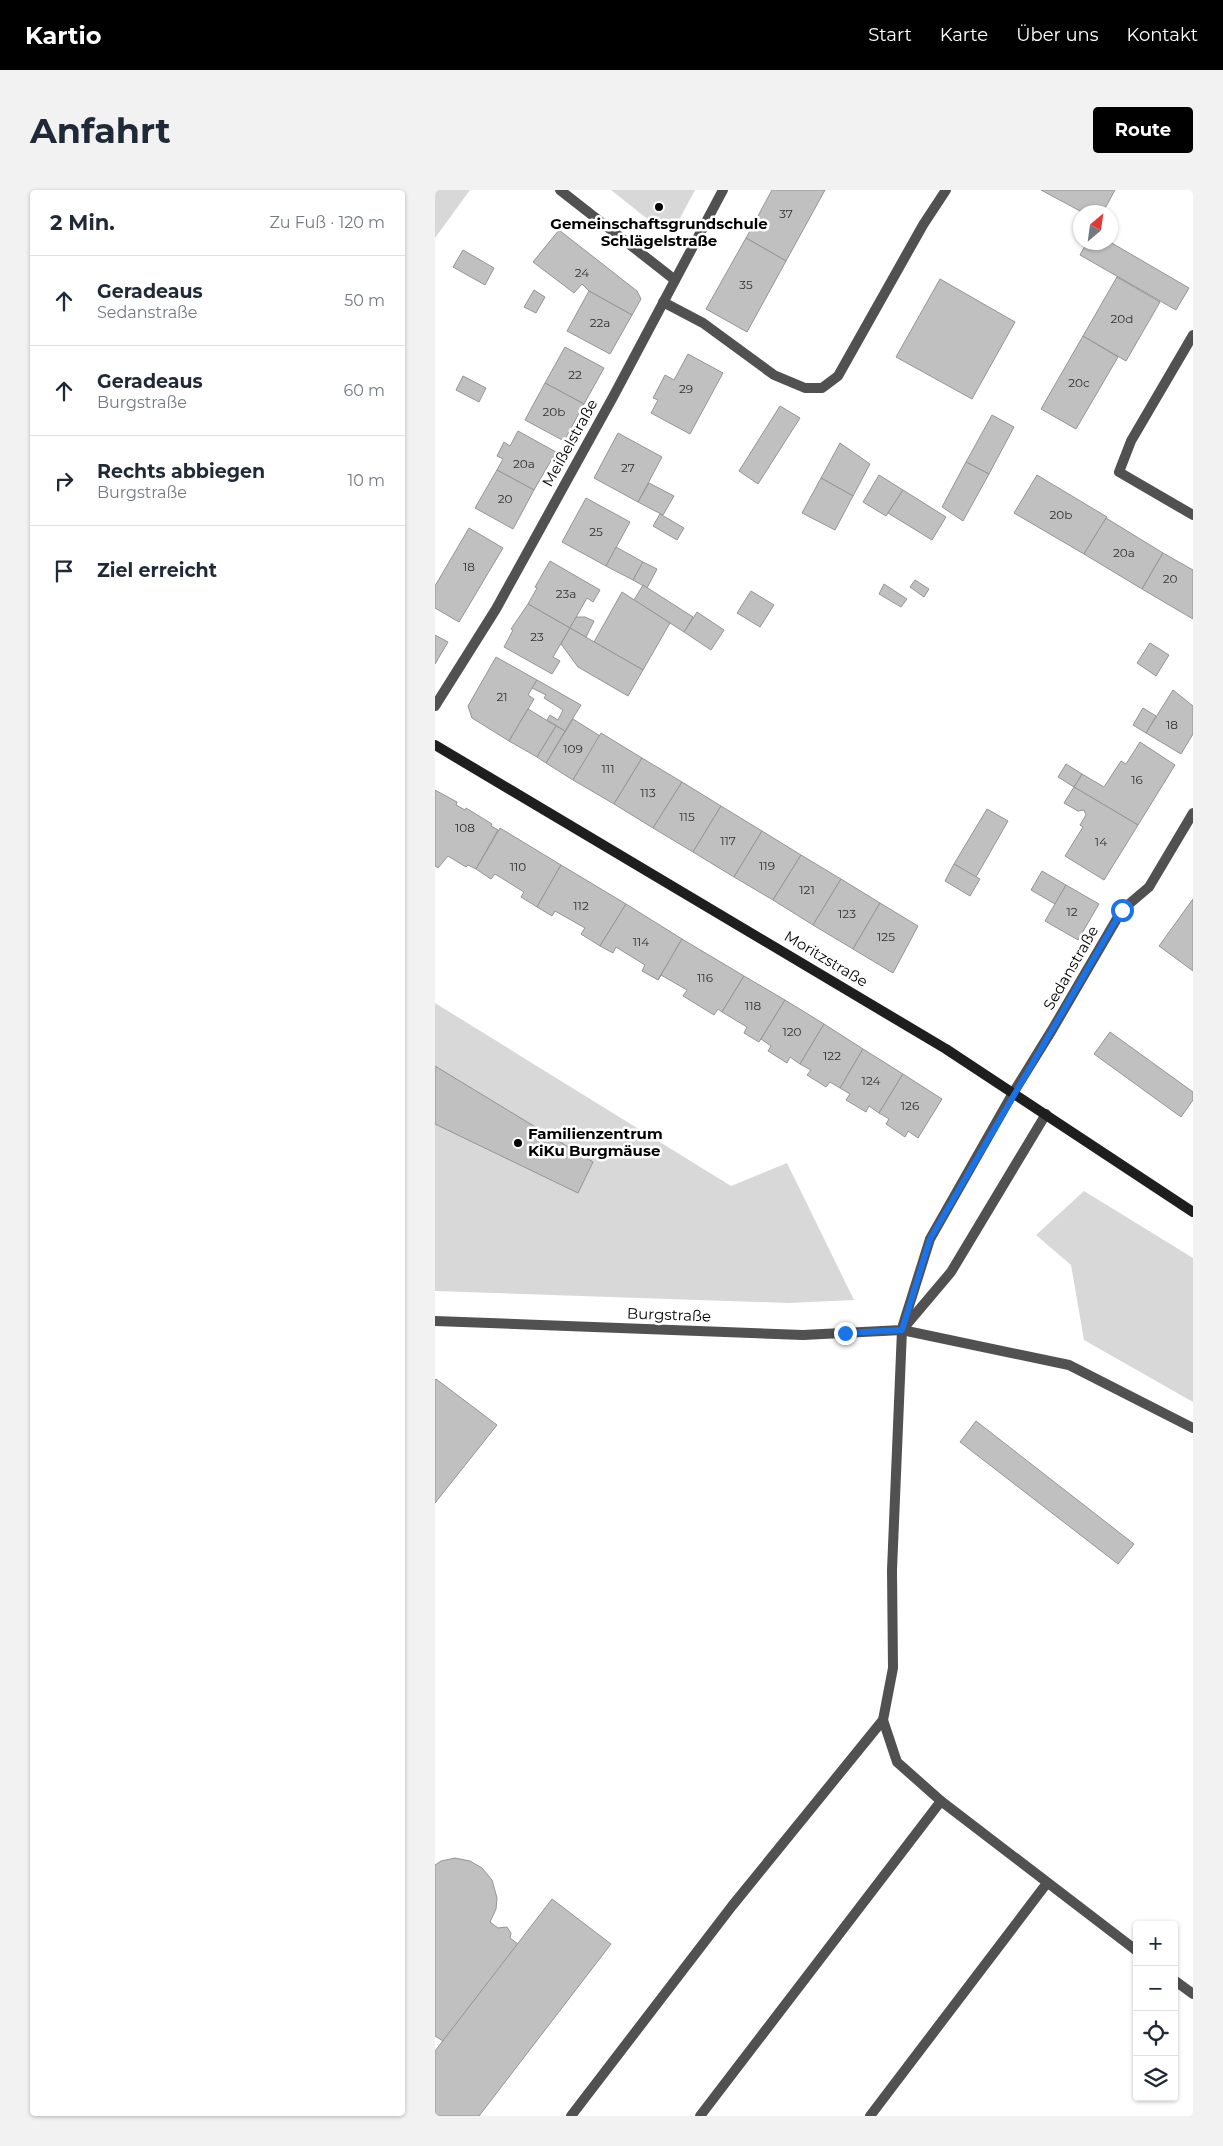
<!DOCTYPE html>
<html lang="de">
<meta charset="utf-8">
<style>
:root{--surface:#fff;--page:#f2f2f3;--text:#1f2937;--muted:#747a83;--line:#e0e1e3;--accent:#000}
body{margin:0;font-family:Montserrat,sans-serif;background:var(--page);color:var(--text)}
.controls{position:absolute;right:15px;bottom:15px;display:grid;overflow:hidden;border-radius:5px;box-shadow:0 1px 4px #0004}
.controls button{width:45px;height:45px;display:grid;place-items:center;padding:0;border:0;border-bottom:1px solid var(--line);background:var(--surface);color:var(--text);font:25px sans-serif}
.compass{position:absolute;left:638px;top:15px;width:45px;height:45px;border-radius:50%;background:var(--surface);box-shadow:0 1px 4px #0004;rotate:29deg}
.stop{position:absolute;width:15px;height:15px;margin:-11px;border:4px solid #1a73e8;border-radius:50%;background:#fff}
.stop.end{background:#1a73e8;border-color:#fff;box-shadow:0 1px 5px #0008}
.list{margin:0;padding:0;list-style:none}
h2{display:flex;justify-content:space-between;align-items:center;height:65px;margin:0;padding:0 20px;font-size:21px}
h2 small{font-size:16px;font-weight:400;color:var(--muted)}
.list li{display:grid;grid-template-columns:32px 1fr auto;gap:15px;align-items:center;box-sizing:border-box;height:90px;padding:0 20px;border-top:1px solid var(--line)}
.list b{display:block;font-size:19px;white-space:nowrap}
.list p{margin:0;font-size:16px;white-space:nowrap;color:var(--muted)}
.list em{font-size:16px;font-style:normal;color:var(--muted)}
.icon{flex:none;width:28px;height:28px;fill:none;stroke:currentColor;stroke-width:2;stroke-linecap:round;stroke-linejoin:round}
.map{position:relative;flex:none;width:758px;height:1926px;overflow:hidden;border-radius:5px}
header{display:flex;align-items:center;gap:30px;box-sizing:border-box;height:70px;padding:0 25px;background:var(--accent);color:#fff}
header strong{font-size:24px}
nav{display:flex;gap:28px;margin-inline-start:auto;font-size:18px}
.intro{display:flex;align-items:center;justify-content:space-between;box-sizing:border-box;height:120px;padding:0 30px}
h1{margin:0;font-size:35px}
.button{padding:12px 22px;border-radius:5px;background:var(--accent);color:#fff;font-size:18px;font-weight:700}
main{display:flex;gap:30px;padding:0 30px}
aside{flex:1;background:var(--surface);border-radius:5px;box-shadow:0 1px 4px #0004}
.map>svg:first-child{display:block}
.green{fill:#d8d8d8}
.building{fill:#c0c0c0;stroke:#959595}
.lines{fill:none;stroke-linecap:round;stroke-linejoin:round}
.service{stroke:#515151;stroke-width:10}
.minor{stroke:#515151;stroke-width:10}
.secondary{stroke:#1e1e1e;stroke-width:10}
.route{stroke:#1a73e8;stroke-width:6}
.poi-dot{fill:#000;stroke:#fff;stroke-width:2}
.labels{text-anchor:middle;stroke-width:5;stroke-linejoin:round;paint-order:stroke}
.number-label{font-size:12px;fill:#303030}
.poi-label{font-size:15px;font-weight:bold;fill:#000;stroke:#fff}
.street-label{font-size:15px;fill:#000;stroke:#fff}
</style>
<header>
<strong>Kartio</strong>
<nav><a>Start</a><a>Karte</a><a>Über uns</a><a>Kontakt</a></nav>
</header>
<div class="intro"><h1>Anfahrt</h1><a class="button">Route</a></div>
<main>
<aside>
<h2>2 Min.<small>Zu Fuß · 120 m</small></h2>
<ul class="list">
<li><svg class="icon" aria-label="ahead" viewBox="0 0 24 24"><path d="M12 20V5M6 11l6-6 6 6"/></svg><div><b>Geradeaus</b><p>Sedanstraße</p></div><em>50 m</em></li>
<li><svg class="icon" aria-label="ahead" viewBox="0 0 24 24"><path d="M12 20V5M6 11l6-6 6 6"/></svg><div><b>Geradeaus</b><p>Burgstraße</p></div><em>60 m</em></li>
<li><svg class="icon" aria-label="right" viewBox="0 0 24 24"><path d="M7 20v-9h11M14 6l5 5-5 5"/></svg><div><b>Rechts abbiegen</b><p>Burgstraße</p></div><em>10 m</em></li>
<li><svg class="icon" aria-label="arrive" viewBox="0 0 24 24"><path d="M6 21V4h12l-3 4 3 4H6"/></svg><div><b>Ziel erreicht</b></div></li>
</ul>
</aside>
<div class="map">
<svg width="758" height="1926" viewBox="0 0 758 1926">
<rect width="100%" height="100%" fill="#fff"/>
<g class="green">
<polygon points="0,0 35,0 0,48"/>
<polygon points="176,0 260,0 242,34 225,39"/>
<polygon points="0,813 296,996 352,973 419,1110 353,1113 0,1101"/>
<polygon points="649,1001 758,1068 758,1212 649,1150 636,1075 601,1045"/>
</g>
<g class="building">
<polygon points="337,0 390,0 351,71 311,48"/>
<polygon points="606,0 680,0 668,22 647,22"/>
<polygon points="124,40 202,101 206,109 197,125 154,101 147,94 139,103 98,72"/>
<polygon points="311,48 351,71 312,142 271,119"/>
<polygon points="652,52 675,52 754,98 741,120 645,65"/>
<polygon points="28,60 59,78 50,95 18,77"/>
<polygon points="682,87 725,112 691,171 648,146"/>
<polygon points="505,89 580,132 537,209 461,167"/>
<polygon points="99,100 110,107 101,123 89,117"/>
<polygon points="154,101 197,125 175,164 132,141"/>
<polygon points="648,146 683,167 641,239 606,219"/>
<polygon points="130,157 169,178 149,214 110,193"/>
<polygon points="253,164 288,183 255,244 216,223 223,210 218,208 230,185 239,190"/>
<polygon points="28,186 51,198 44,212 21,200"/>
<polygon points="110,193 149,214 129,251 90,230"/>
<polygon points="345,216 365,228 323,294 304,281"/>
<polygon points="557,225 579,237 554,284 531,272"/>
<polygon points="83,241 121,262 99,300 62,280 68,269 62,266 69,252 75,256"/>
<polygon points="183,243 227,267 203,312 159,288"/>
<polygon points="405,253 435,274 418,306 386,288"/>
<polygon points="531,272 554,284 528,331 507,317"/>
<polygon points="62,280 99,300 78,339 40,318"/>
<polygon points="444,285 468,300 451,326 428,312"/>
<polygon points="602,285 672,327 649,364 579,323"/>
<polygon points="386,288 418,306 400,340 367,323"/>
<polygon points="214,293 239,306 228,325 203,312"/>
<polygon points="468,300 511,327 497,350 453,323"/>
<polygon points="151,308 195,332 171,376 127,352"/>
<polygon points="225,324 249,338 242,350 218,336"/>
<polygon points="671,328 728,363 707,399 649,364"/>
<polygon points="34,338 68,358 24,432 0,418 0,396"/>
<polygon points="181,357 208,372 198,390 171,376"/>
<polygon points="728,363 758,380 758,429 707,399"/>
<polygon points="115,371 165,400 158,412 152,408 135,438 93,414 102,398 100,397"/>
<polygon points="208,372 222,379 212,398 198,390"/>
<polygon points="480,390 494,399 489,407 475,397"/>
<polygon points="449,394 472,409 466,417 444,404"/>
<polygon points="208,395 258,427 249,442 199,410"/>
<polygon points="316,401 339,415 325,437 302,423"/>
<polygon points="187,402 235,433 208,480 159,452"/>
<polygon points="93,414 135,438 118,467 125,471 117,484 69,457 78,440 76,439"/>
<polygon points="262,422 289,440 276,460 249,442"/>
<polygon points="141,427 150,427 159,431 151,447 135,438"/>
<polygon points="135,438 208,480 193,506 143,477 126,454"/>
<polygon points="0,445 13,452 0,474"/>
<polygon points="715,453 734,465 721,486 702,473"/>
<polygon points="61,467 102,490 93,505 99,509 74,551 37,528 33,516"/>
<polygon points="102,490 146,515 130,541 112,530 115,525 123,530 128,520 109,508 111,505 97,498"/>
<polygon points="738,500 758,516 758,544 746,564 711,543"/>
<polygon points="708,518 721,526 711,543 698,535"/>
<polygon points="93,519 121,536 102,567 74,551"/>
<polygon points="138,529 165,546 138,590 111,573"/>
<polygon points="121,536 130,541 111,573 102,567"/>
<polygon points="166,543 207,568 179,614 138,590"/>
<polygon points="705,552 740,575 703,635 639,597 647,584 669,597 686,571 691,574"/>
<polygon points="207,568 247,592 218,638 179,614"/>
<polygon points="631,574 647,584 639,597 623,587"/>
<polygon points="247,592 286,616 258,662 218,638"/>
<polygon points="639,597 703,635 669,690 630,666 648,637 645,635 651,625 649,620 643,621 629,613"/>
<polygon points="0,600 22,612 21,615 30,620 31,618 57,634 56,636 63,640 41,679 33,675 31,677 13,666 3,678 0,676"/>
<polygon points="286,616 327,641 299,687 258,662"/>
<polygon points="552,619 573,631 541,687 519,674"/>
<polygon points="65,638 126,675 102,717 86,707 89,702 60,684 56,689 41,679"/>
<polygon points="327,641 366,665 338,710 299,687"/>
<polygon points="366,665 406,689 378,735 338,710"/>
<polygon points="519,674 545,689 535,706 510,691"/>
<polygon points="126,675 191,714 165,756 146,744 150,738 120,721 117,726 102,717"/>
<polygon points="607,681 631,695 620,714 596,700"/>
<polygon points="406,689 445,713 418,759 378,735"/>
<polygon points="631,695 664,714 643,750 610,731"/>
<polygon points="758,709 758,781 724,756"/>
<polygon points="445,713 483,736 458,783 418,759"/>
<polygon points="191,714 247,749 223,790 207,781 210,775 181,757 178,763 165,756"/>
<polygon points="247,749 309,786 287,822 283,819 279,825 248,806 252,800 226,785 223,790"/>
<polygon points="309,786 350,810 324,852 309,843 312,837 287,822"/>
<polygon points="350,810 389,834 365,874 355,867 352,873 333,861 336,856 326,849"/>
<polygon points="389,834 428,859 405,898 395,892 391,897 372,885 376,880 365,874"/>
<polygon points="675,842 758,902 758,910 746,927 659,864"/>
<polygon points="428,859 468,884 444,923 434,916 431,922 411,910 415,904 405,898"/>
<polygon points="0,876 158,972 143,1003 0,934"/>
<polygon points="468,884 507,909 483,948 473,941 470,947 451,934 454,929 444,923"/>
<polygon points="1,1189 62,1235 0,1313 0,1190"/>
<polygon points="541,1231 699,1354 683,1374 525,1252"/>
<polygon points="20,1668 35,1671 47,1678 57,1690 62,1708 61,1719 55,1732 63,1738 72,1737 76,1743 75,1748 83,1754 8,1851 0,1846 0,1675 6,1671"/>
<polygon points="117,1709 176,1754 44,1926 0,1926 0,1861"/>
</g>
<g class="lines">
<g class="service">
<polyline points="228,112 268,133 339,185 370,198 387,198 403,186 488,35 511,0"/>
<polyline points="758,145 696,251 684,282 758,325"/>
<polyline points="448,1530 462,1572 506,1611 702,1761"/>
<polyline points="739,1790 758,1804"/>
<polyline points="136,1926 297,1716 448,1530 458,1478 457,1380 467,1140 634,1175 758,1238"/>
<polyline points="265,1926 506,1611"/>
<polyline points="435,1926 612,1693"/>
</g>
<g class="minor">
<polyline points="125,0 240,90"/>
<polyline points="0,516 61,419 178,207 288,0"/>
<polyline points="0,1131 368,1145 467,1140 516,1082 611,924"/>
<polyline points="468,1135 495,1049 578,903 617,840 687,720 714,697 758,623"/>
</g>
<polyline class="secondary" points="0,555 511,859 758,1022"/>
</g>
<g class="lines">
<polyline class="route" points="410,1143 467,1140 495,1049 687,720"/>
</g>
<g class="poi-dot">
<circle cx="224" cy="17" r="5"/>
<circle cx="83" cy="953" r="5"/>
</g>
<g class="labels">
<g class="number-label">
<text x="351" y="28">37</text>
<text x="147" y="87">24</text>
<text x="311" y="99">35</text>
<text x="687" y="133">20d</text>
<text x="165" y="137">22a</text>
<text x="140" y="189">22</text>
<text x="644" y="197">20c</text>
<text x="251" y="203">29</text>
<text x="119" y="226">20b</text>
<text x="89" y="278">20a</text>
<text x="193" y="282">27</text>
<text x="70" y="313">20</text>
<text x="626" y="329">20b</text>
<text x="161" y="346">25</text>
<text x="689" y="367">20a</text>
<text x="34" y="381">18</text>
<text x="735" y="393">20</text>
<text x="131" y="408">23a</text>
<text x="102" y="451">23</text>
<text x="67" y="511">21</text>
<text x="737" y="539">18</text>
<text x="138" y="563">109</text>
<text x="173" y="583">111</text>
<text x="702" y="594">16</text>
<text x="213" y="607">113</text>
<text x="252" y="631">115</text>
<text x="30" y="642">108</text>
<text x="293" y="655">117</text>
<text x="666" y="656">14</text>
<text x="332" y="680">119</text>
<text x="83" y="681">110</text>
<text x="372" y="704">121</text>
<text x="146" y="720">112</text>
<text x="637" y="726">12</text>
<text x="412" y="728">123</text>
<text x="451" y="751">125</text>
<text x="206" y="756">114</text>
<text x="270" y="792">116</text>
<text x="318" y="820">118</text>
<text x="357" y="846">120</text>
<text x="397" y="870">122</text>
<text x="436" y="895">124</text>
<text x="475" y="920">126</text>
</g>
<g class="poi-label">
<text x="224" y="39">Gemeinschaftsgrundschule<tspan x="224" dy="17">Schlägelstraße</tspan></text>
<text x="93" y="949" text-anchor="start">Familienzentrum<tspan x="93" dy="17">KiKu Burgmäuse</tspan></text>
</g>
<g class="street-label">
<text transform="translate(135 253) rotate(-61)" y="5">Meißelstraße</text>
<text transform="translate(391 769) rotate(31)" y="5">Moritzstraße</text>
<text transform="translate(636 778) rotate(-60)" y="5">Sedanstraße</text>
<text transform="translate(234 1125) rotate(2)" y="5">Burgstraße</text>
</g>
</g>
</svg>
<div class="controls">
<button>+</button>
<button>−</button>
<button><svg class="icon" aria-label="locate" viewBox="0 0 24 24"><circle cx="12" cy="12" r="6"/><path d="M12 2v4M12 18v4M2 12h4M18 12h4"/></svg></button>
<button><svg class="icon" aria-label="layers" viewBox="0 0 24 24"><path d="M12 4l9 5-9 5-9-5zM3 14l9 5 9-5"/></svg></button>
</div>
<svg class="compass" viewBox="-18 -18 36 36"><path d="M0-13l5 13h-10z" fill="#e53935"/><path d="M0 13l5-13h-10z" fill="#747a83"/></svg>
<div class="stop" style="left:687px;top:720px"></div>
<div class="stop end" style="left:410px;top:1143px"></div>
</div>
</main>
